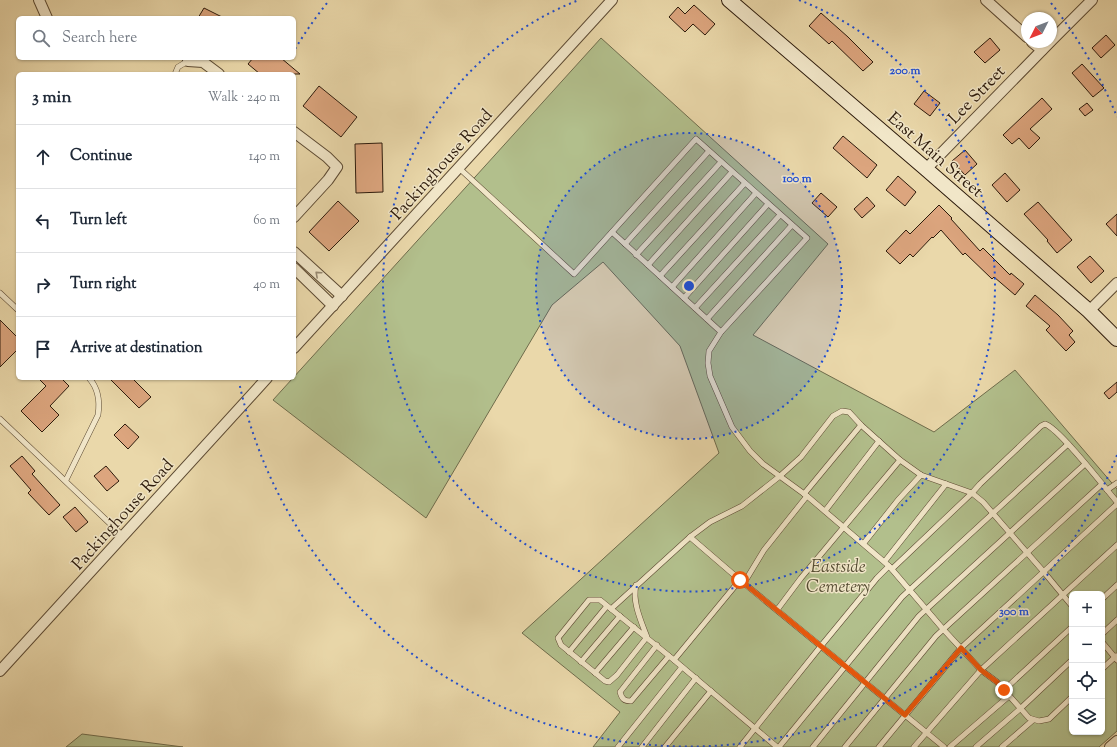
<!DOCTYPE html>
<meta charset="utf-8">
<style>
:root{--surface:#fff;--page:#f6f6f7;--text:#1f2937;--muted:#747a83;--line:#e0e1e3}
body{margin:0;font-family:"Sorts Mill Goudy",serif;background:var(--page);color:var(--text)}
.controls{position:absolute;right:12px;bottom:12px;display:grid;overflow:hidden;border-radius:6px;box-shadow:0 1px 3px #0004}
.controls button{width:36px;height:36px;display:grid;place-items:center;padding:0;border:0;border-bottom:1px solid var(--line);background:var(--surface);color:var(--text);font:20px sans-serif}
.compass{position:absolute;left:1021px;top:12px;width:36px;height:36px;border-radius:50%;background:var(--surface);box-shadow:0 1px 3px #0004;rotate:228deg}
.stop{position:absolute;width:12px;height:12px;margin:-9px;border:3px solid #ea580c;border-radius:50%;background:#fff}
.stop.end{background:#ea580c;border-color:#fff;box-shadow:0 1px 4px #0008}
.list{margin:0;padding:0;list-style:none}
h2{display:flex;justify-content:space-between;align-items:center;height:52px;margin:0;padding:0 16px;font-size:17px}
h2 small{font-size:13px;font-weight:400;color:var(--muted)}
.list li{display:grid;grid-template-columns:26px 1fr auto;gap:12px;align-items:center;box-sizing:border-box;height:64px;padding:0 16px;border-top:1px solid var(--line)}
.list b{display:block;font-size:15px;white-space:nowrap}
.list em{font-size:13px;font-style:normal;color:var(--muted)}
.icon{flex:none;width:22px;height:22px;fill:none;stroke:currentColor;stroke-width:2;stroke-linecap:round;stroke-linejoin:round}
.map{position:relative;flex:none;width:1117px;height:747px;overflow:hidden}
.search{position:absolute;background:var(--surface);box-shadow:0 1px 3px #0004;left:16px;top:16px;width:280px;height:44px;display:flex;align-items:center;gap:10px;box-sizing:border-box;padding:0 14px;border-radius:6px;color:var(--muted);font-size:15px}
.panel{position:absolute;background:var(--surface);box-shadow:0 1px 3px #0004;left:16px;top:72px;width:280px;height:308px;border-radius:6px}
.map>svg:first-child{display:block}
.green{fill:#b2bf8c;stroke:#6f6c4c;fill-rule:evenodd}
.building{fill:#dca57e;stroke:#2c1a0b}
.lines{fill:none;stroke-linecap:round;stroke-linejoin:round}
.lane-casing{stroke:#5c4a33;stroke-width:6}
.street-casing{stroke:#5c4a33;stroke-width:12}
.secondary-casing{stroke:#2c1a0b;stroke-width:16}
.lane{stroke:#f1e6c8;stroke-width:5}
.street{stroke:#f1e6c8;stroke-width:10}
.secondary{stroke:#f1e6c8;stroke-width:14}
.oneway{stroke:#988a73}
.route{stroke:#ea580c;stroke-width:5}
.ring{fill:none;stroke:#1d4ed8;stroke-width:2;stroke-dasharray:2 4}
.labels{text-anchor:middle;stroke-width:3;stroke-linejoin:round;paint-order:stroke}
.street-label{font-size:17px;fill:#2c1a0b;stroke:#f1e6c8}
.park-label{font-size:17px;font-style:italic;fill:#544c32;stroke:#f1e6c8}
.centre{fill:#1d4ed8;stroke:#f1e6c8;stroke-width:2}
.ring-label{font-size:12px;text-anchor:middle;font-weight:bold;fill:#1d4ed8;stroke:#f1e6c8;stroke-width:3;stroke-linejoin:round;paint-order:stroke}
</style>
<div class="map">
<svg width="1117" height="747" viewBox="0 0 1117 747">
<rect width="100%" height="100%" fill="#ead8aa"/>
<filter id="stains"><feTurbulence type="fractalNoise" baseFrequency=".005" numOctaves="4"/><feColorMatrix values="0 0 0 0 .2 0 0 0 0 .09 0 0 0 0 .02 0 0 0 .5 -.17"/></filter>
<radialGradient id="worn" r=".72"><stop offset=".6" stop-color="#630" stop-opacity="0"/><stop offset="1" stop-color="#630" stop-opacity=".3"/></radialGradient>
<g class="green">
<path d="M601,38L828,244L753,335L934,432L1015,370L1117,489V731L1099,747H593L620,712L522,633L719,453L680,346L603,262L552,305L426,518L273,400ZM1072,594H1102V732H1072Z"/>
<polygon points="82,734 183,747 66,747"/>
</g>
<g class="building">
<polygon points="694,5 715,24 705,35 693,24 685,32 669,17 678,7 685,14"/>
<polygon points="204,8 224,18 198,18"/>
<polygon points="821,13 848,37 873,62 863,71 832,41 829,44 809,26"/>
<polygon points="1106,35 1115,45 1101,58 1092,48"/>
<polygon points="990,38 1000,50 985,63 974,52"/>
<polygon points="253,58 281,58 300,74 260,74 248,64"/>
<polygon points="1082,64 1104,88 1093,97 1072,73"/>
<polygon points="319,86 357,117 341,137 303,106"/>
<polygon points="924,91 940,103 930,116 914,104"/>
<polygon points="1042,98 1052,109 1030,129 1040,138 1029,149 1019,138 1012,144 1003,135"/>
<polygon points="1087,103 1093,110 1085,116 1079,109"/>
<polygon points="843,136 877,165 867,178 833,148"/>
<polygon points="382,143 383,192 356,193 355,144"/>
<polygon points="965,150 977,164 965,175 952,161"/>
<polygon points="1005,173 1020,190 1007,202 992,185"/>
<polygon points="898,176 916,192 905,206 886,190"/>
<polygon points="821,193 837,207 828,217 812,203"/>
<polygon points="867,197 875,206 862,218 854,209"/>
<polygon points="338,201 359,221 329,251 309,232"/>
<polygon points="1038,202 1072,240 1057,253 1047,241 1048,240 1024,214"/>
<polygon points="939,205 952,218 951,219 980,251 983,248 1010,275 1011,273 1024,284 1015,295 994,277 992,279 965,253 963,255 941,230 933,238 932,237 913,257 910,254 900,264 886,251 906,230 910,234"/>
<polygon points="1117,214 1117,236 1106,224"/>
<polygon points="1090,256 1104,271 1091,283 1077,267"/>
<polygon points="1035,295 1058,315 1073,331 1069,335 1075,342 1066,351 1046,330 1050,326 1026,306"/>
<polygon points="0,320 18,338 18,349 0,367"/>
<polygon points="38,378 61,378 69,386 50,406 59,415 42,432 21,411 46,386"/>
<polygon points="109,378 132,378 151,397 139,408"/>
<polygon points="1117,382 1117,392 1109,399 1104,393"/>
<polygon points="125,424 139,437 128,449 114,435"/>
<polygon points="22,456 35,471 32,474 60,505 49,515 28,493 31,490 10,466"/>
<polygon points="106,466 119,481 107,491 94,476"/>
<polygon points="75,507 88,522 76,532 63,517"/>
</g>
<g class="lines">
<g class="lane-casing">
<g id="lane">
<polyline points="175,74 178,67 188,61"/>
<polyline points="459,168 574,274 696,139 807,238 721,332"/>
<polyline points="612,232 721,332 709,351 708,363 710,376 732,427 750,451 763,464 807,496 889,566 943,629 981,670 997,682 1029,718 1039,721 1049,719 1072,697"/>
<polyline points="625,244 709,151"/>
<polyline points="636,255 721,162"/>
<polyline points="648,265 732,172"/>
<polyline points="660,276 745,183"/>
<polyline points="672,287 756,193"/>
<polyline points="0,293 18,310"/>
<polyline points="684,298 768,204"/>
<polyline points="695,308 780,215"/>
<polyline points="707,319 792,225"/>
<polyline points="0,419 123,536"/>
<path d="M66,480L98,415C100,402 98,388 89,378"/>
<polyline points="1107,490 1117,483"/>
<polyline points="804,494 861,425 900,460 921,475 972,493 983,502 1043,571 1072,606"/>
<polyline points="825,511 879,441"/>
<polyline points="690,537 740,580 944,747"/>
<polyline points="864,543 898,500 921,475"/>
<polyline points="885,561 946,484"/>
<path d="M892,569L972,493L980,484L1041,426L1045,424C1059,428 1105,488 1117,502"/>
<polyline points="740,580 674,660 777,747"/>
<polyline points="744,583 764,550 807,496"/>
<path d="M636,585C632,602 641,621 647,637L617,675L609,682L605,681L561,645L558,638L589,600H600L674,660"/>
<polyline points="1102,599 1117,585"/>
<polyline points="611,609 690,537 710,522 742,506 780,476 801,457 833,416 842,411 849,412 861,425"/>
<polyline points="777,610 801,578 900,460"/>
<polyline points="1102,634 1117,620"/>
<polyline points="1102,642 1117,660"/>
<path d="M657,645L620,692C622,699 624,701 631,701L669,656"/>
<polyline points="569,652 607,606"/>
<polyline points="581,662 620,616"/>
<polyline points="1102,669 1116,656"/>
<polyline points="595,673 634,627"/>
<polyline points="1004,690 1072,627"/>
<polyline points="618,747 682,667"/>
<polyline points="642,747 696,678"/>
<polyline points="665,747 711,691"/>
<polyline points="740,747 821,646 877,578 889,566"/>
<polyline points="779,747 902,597 1068,444"/>
<polyline points="813,747 919,616 1085,464"/>
<polyline points="845,747 936,636 1102,484"/>
<polyline points="879,747 961,648 1117,504"/>
<polyline points="914,747 981,670 1117,545"/>
<polyline points="950,747 1009,696"/>
<polyline points="976,747 1021,708 1072,660"/>
<polyline points="1002,747 1033,720"/>
</g>
</g>
<g class="street-casing">
<g id="street">
<polyline points="39,0 47,18"/>
<polyline points="986,0 1027,37"/>
<polyline points="1051,41 1092,0"/>
<polyline points="1032,42 1042,50"/>
<polyline points="188,61 203,62 219,74"/>
<polyline points="294,132 327,157 337,167 328,180 294,217"/>
<polyline points="926,169 1050,42"/>
<polyline points="294,252 342,296"/>
<polyline points="294,268 333,306"/>
<polyline points="1089,311 1117,283"/>
<polyline points="294,348 612,0"/>
<polyline points="0,671 267,378"/>
<polyline points="1110,747 1117,741"/>
</g>
</g>
<g class="secondary-casing">
<polyline id="secondary" points="729,0 926,169 1089,311 1117,339"/>
</g>
<use href="#lane" class="lane"/>
<use href="#street" class="street"/>
<use href="#secondary" class="secondary"/>
</g>
<defs><path id="oneway-chevron" d="M-2-3.5L2.5 0L-2 3.5" fill="none" stroke-width="1.6" stroke-linecap="round" stroke-linejoin="round"/></defs>
<use class="oneway" href="#oneway-chevron" transform="translate(318 274) rotate(-138)"/>
<g class="lines">
<polyline class="route" points="740,580 905,715 961,648 981,670 997,682 1004,690"/>
</g>
<circle cx="689" cy="286" r="153" fill="#1d4ed8" fill-opacity=".12"/>
<g class="ring">
<circle cx="689" cy="286" r="153"/>
<path d="M799 0A306 306 0 1 1 579 0"/>
<path d="M1117 455A460 460 0 0 1 239 382M295 49A460 460 0 0 1 327 3M1051 3A460 460 0 0 1 1117 117"/>
</g>
<g class="labels">
<g class="street-label">
<text transform="translate(976 94) rotate(-46)" y="6">Lee Street</text>
<text transform="translate(936 154) rotate(41)" y="6">East Main Street</text>
<text transform="translate(441 164) rotate(-48)" y="6">Packinghouse Road</text>
<text transform="translate(122 514) rotate(-48)" y="6">Packinghouse Road</text>
</g>
<g class="park-label">
<text x="838" y="572">Eastside<tspan x="838" dy="20">Cemetery</tspan></text>
</g>
</g>
<circle cx="689" cy="286" r="6" class="centre"/>
<g class="ring-label">
<text x="905" y="74">200 m</text>
<text x="797" y="182">100 m</text>
<text x="1014" y="615">300 m</text>
</g>
<rect width="100%" height="100%" filter="url(#stains)"/>
<rect width="100%" height="100%" fill="url(#worn)"/>
</svg>
<div class="controls">
<button>+</button>
<button>−</button>
<button><svg class="icon" aria-label="locate" viewBox="0 0 24 24"><circle cx="12" cy="12" r="6"/><path d="M12 2v4M12 18v4M2 12h4M18 12h4"/></svg></button>
<button><svg class="icon" aria-label="layers" viewBox="0 0 24 24"><path d="M12 4l9 5-9 5-9-5zM3 14l9 5 9-5"/></svg></button>
</div>
<svg class="compass" viewBox="-18 -18 36 36"><path d="M0-13l5 13h-10z" fill="#e53935"/><path d="M0 13l5-13h-10z" fill="#747a83"/></svg>
<div class="stop" style="left:740px;top:580px"></div>
<div class="stop end" style="left:1004px;top:690px"></div>
<div class="search"><svg class="icon" aria-label="search" viewBox="0 0 24 24"><circle cx="10" cy="10" r="6"/><path d="M15 15l6 6"/></svg>Search here</div>
<section class="panel">
<h2>3 min<small>Walk · 240 m</small></h2>
<ul class="list">
<li><svg class="icon" aria-label="ahead" viewBox="0 0 24 24"><path d="M12 20V5M6 11l6-6 6 6"/></svg><div><b>Continue</b></div><em>140 m</em></li>
<li><svg class="icon" aria-label="left" viewBox="0 0 24 24"><path d="M17 20v-9H6M10 6l-5 5 5 5"/></svg><div><b>Turn left</b></div><em>60 m</em></li>
<li><svg class="icon" aria-label="right" viewBox="0 0 24 24"><path d="M7 20v-9h11M14 6l5 5-5 5"/></svg><div><b>Turn right</b></div><em>40 m</em></li>
<li><svg class="icon" aria-label="arrive" viewBox="0 0 24 24"><path d="M6 21V4h12l-3 4 3 4H6"/></svg><div><b>Arrive at destination</b></div></li>
</ul>
</section>
</div>
